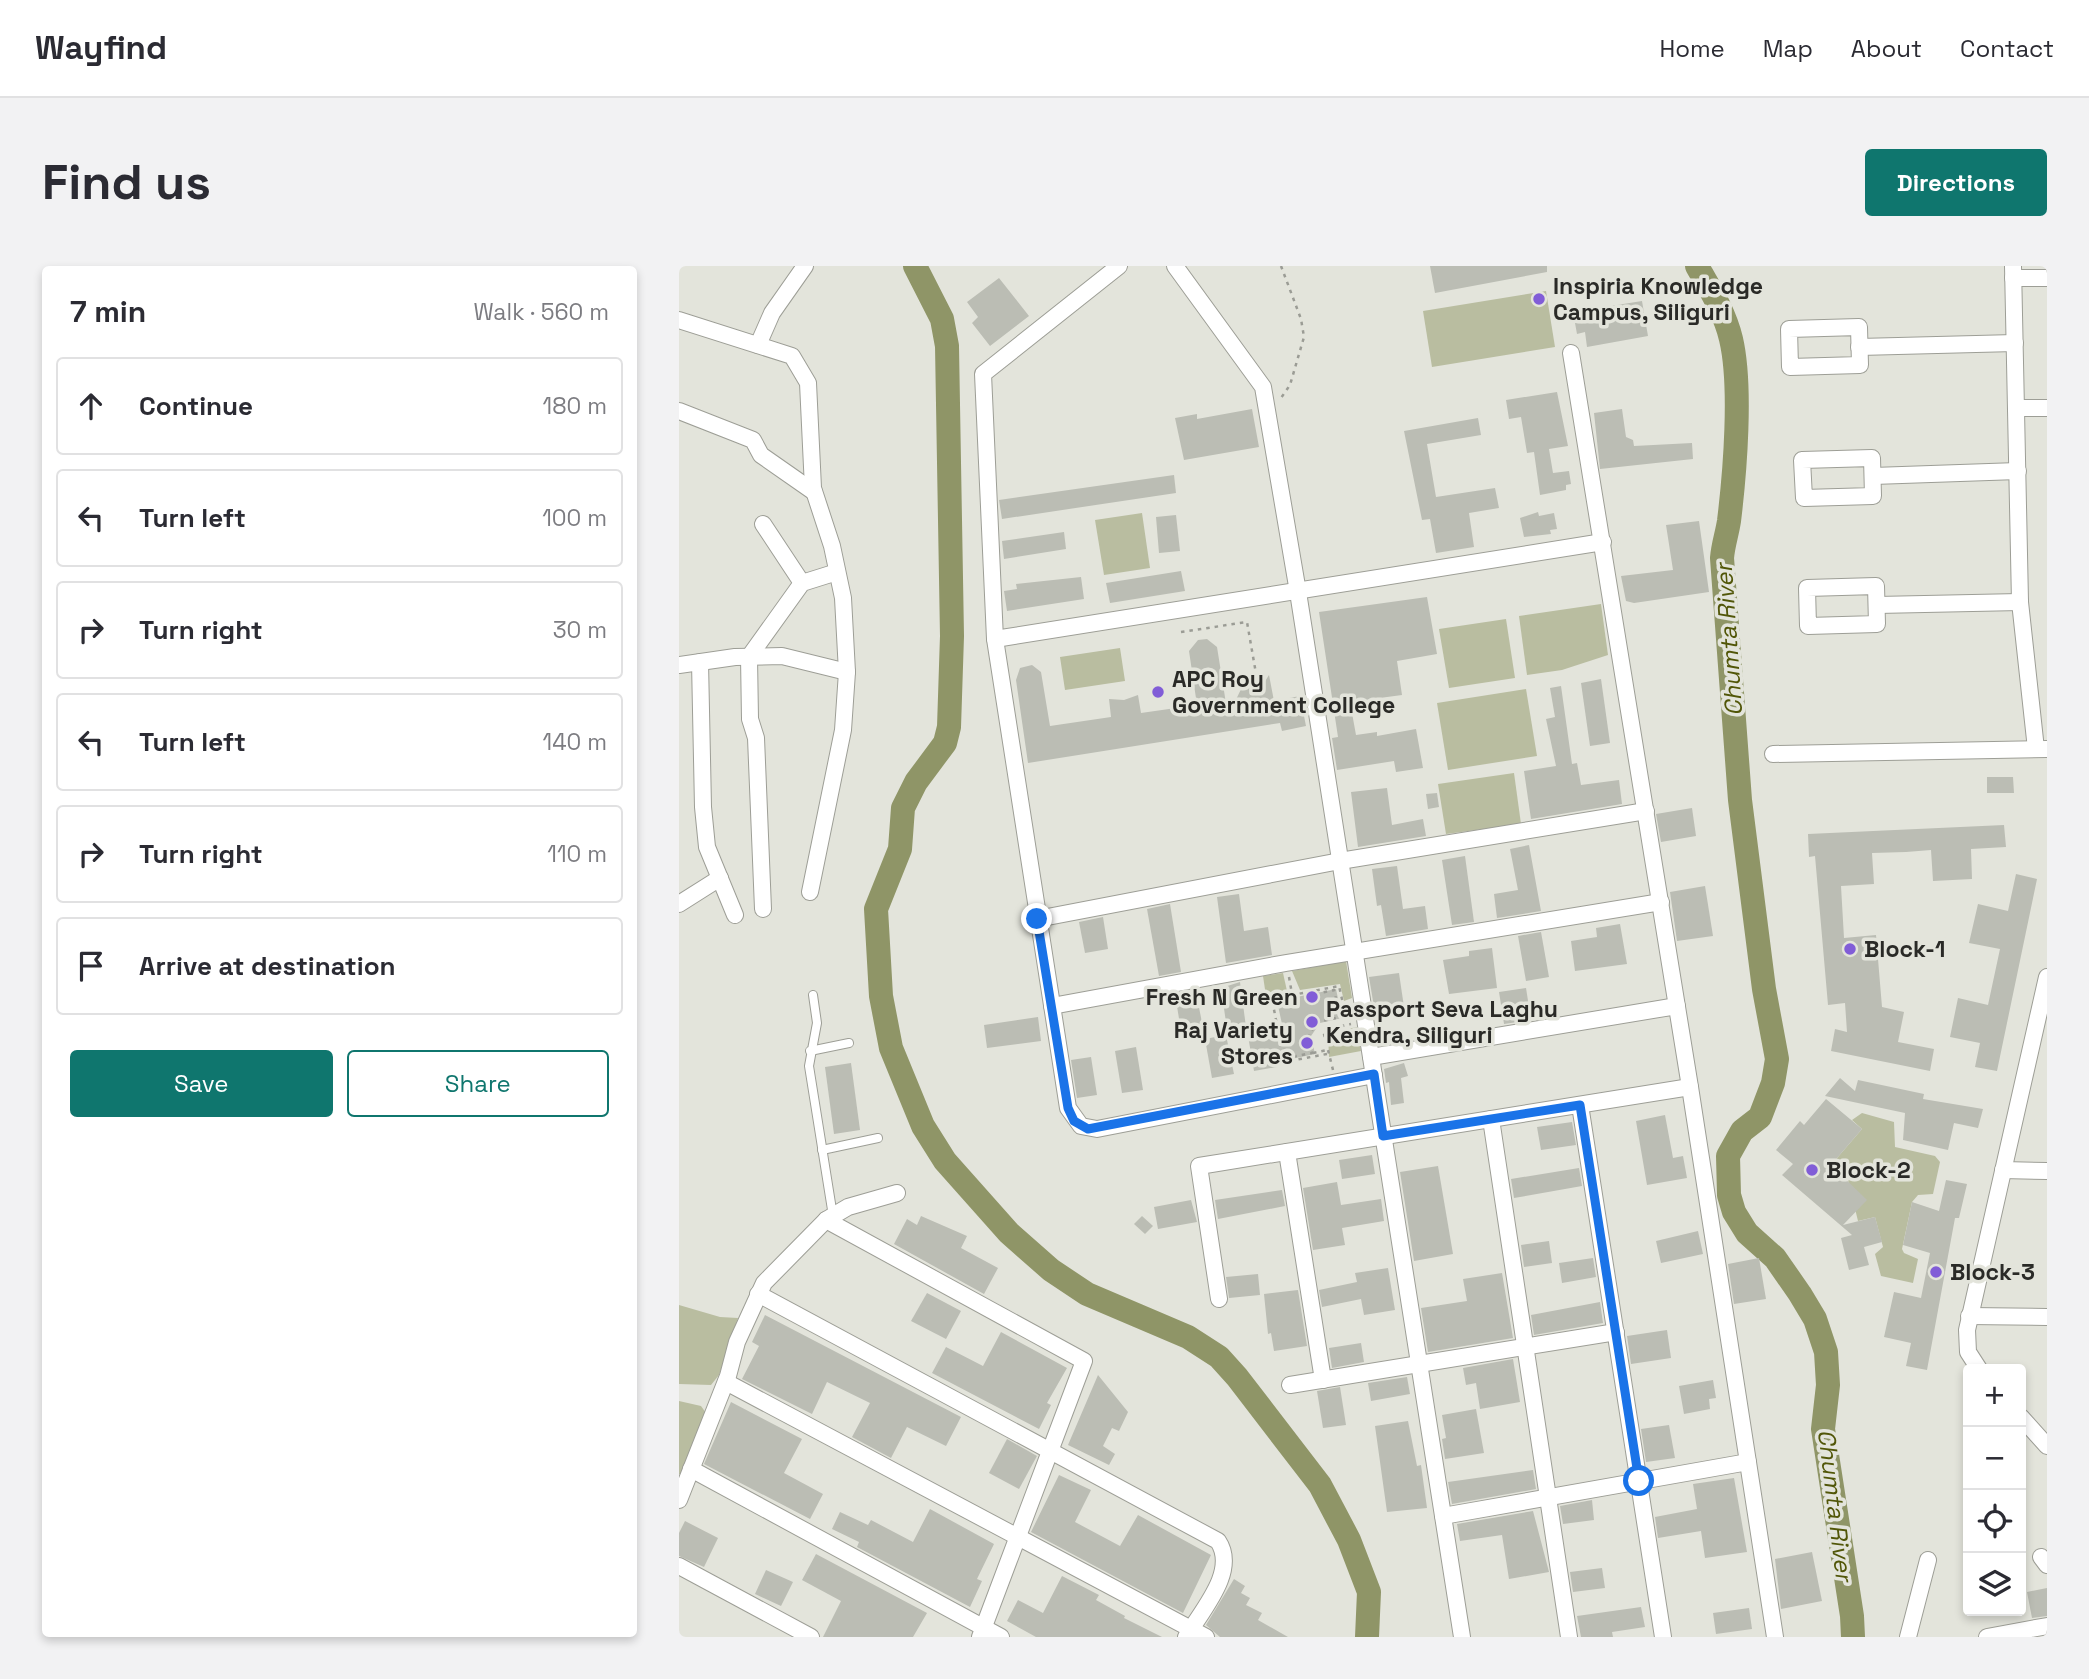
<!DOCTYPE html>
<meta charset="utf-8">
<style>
:root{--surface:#fff;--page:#f2f2f3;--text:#2b2b33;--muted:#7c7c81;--line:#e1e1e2;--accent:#0f766e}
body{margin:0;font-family:"Space Grotesk",sans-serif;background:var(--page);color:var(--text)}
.controls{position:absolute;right:21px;bottom:21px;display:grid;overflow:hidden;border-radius:7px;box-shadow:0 4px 10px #0003}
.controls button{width:63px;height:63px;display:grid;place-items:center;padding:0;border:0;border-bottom:2px solid var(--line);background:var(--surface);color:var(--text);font:35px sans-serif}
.stop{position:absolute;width:21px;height:21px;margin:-16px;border:5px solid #1a73e8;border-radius:50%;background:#fff}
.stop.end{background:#1a73e8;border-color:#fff;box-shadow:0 2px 7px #0008}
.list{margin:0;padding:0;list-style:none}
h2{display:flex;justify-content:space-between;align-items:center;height:91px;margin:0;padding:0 28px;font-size:30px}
h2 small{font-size:23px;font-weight:400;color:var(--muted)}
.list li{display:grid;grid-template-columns:46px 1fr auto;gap:21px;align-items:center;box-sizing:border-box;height:98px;margin:0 14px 14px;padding:0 14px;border:2px solid var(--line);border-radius:7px}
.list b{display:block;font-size:26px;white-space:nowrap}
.list em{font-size:23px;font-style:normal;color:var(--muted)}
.actions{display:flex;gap:14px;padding:21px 28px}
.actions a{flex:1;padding:16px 0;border:2px solid var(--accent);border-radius:7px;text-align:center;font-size:24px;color:var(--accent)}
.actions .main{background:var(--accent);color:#fff}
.icon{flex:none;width:38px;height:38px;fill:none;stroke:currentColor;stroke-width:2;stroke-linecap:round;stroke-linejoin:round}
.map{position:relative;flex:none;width:1368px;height:1371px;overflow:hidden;border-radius:7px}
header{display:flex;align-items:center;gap:42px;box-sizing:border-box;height:98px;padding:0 35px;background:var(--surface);border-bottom:2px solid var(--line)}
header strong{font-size:33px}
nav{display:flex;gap:38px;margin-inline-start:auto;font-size:24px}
.intro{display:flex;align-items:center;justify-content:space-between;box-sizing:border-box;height:168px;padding:0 42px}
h1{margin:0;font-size:49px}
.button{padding:18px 32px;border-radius:7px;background:var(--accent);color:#fff;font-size:24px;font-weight:700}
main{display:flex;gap:42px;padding:0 42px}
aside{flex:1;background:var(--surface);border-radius:7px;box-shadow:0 4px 10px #0003}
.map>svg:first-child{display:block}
.green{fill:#b9bda0}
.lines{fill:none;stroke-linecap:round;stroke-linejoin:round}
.river{stroke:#8f9567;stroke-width:24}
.building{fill:#bbbdb4}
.service-casing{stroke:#9d9e96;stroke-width:10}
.minor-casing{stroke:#9d9e96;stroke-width:18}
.path{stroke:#9b9c95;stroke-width:2.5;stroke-dasharray:3.5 5;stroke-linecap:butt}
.service{stroke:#fff;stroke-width:8}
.minor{stroke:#fff;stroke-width:16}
.route{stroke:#1a73e8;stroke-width:9}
.poi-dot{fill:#815dd7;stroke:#e3e4db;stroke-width:2.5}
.labels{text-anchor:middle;stroke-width:7;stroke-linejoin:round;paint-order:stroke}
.poi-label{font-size:23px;font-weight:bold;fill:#2a2a27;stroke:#e3e4db;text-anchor:start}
.water-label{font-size:24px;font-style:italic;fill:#515608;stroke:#e3e4db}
</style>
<header>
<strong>Wayfind</strong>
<nav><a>Home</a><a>Map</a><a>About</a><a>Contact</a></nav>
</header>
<div class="intro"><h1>Find us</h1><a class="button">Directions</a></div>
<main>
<aside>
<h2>7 min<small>Walk · 560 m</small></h2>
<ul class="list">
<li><svg class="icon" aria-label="ahead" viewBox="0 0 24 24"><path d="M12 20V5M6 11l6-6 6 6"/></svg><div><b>Continue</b></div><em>180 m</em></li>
<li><svg class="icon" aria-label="left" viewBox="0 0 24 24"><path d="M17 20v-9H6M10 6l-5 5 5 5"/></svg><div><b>Turn left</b></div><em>100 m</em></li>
<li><svg class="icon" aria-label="right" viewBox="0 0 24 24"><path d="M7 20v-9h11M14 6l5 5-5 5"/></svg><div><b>Turn right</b></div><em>30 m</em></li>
<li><svg class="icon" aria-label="left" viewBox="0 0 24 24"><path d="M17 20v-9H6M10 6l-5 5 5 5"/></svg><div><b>Turn left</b></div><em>140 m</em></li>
<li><svg class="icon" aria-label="right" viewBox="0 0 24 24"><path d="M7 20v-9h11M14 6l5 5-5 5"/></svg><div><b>Turn right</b></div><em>110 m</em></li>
<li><svg class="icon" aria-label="arrive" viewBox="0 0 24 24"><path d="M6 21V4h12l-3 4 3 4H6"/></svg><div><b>Arrive at destination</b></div></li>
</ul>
<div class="actions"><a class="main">Save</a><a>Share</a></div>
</aside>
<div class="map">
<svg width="1368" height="1371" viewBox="0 0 1368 1371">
<rect width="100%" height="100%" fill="#e3e4db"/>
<g class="green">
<polygon points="867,25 876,81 753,101 744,45"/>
<polygon points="463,247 471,302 425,309 416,254"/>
<polygon points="922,338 929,389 883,404 848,409 840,350"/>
<polygon points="827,353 836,412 770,422 760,363"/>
<polygon points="441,382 446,415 386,424 381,391"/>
<polygon points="847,423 858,490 769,504 758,437"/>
<polygon points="835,507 842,558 767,568 759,518"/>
<polygon points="667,695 673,732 665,735 661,718 621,724 613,705"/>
<polygon points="604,707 608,725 587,730 584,710"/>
<polygon points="678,761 682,785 650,791 649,767"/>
<polygon points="1183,847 1215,856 1216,881 1256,890 1261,896 1254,928 1239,929 1233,936 1223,983 1225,987 1239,993 1234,1017 1202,1010 1196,988 1204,981 1196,951 1179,955 1169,914 1152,899 1183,863 1173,854"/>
<polygon points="0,1039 41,1051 59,1052 40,1109 32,1119 0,1118"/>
<polygon points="0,1135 22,1140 27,1147 4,1209 0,1208"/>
</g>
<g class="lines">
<g class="river">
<polyline points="236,0 263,53 268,80 273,370 270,461 266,477 237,516 224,542 221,583 197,643 202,730 212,782 244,860 266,895 330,967 372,1004 408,1028 509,1071 540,1091 558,1111 641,1219 670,1274 690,1326 688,1371"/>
<path d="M1018,0C1031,23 1046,47 1052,73C1063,120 1056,206 1050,255C1048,268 1044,279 1043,292L1061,534L1085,723L1098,793L1094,817L1081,851L1063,865L1049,890L1050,929L1055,946L1068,967L1096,992L1121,1028L1136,1053L1147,1086L1149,1119L1144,1163L1173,1350L1174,1371"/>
</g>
</g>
<g class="building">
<polygon points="751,0 868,0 868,6 756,27"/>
<polygon points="320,12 350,50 311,80 293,57 299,51 288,36"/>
<polygon points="963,35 969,70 908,81 906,66 898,68 894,46"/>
<polygon points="878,126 889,180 870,183 874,207 890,205 892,218 887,219 887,224 861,229 855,186 848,187 842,151 830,153 827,134"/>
<polygon points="573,143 580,181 505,194 496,152 518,148 518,153"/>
<polygon points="943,143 947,171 954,174 955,180 1013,177 1014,193 921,203 915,147"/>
<polygon points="799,152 802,169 748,178 757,231 816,222 820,242 790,247 795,281 757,287 751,253 743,254 725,165"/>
<polygon points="495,209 497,227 323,253 320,234"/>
<polygon points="859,246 860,250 875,247 878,263 871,264 872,268 845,271 841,252"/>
<polygon points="497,249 501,285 480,287 477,251"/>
<polygon points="1020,255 1030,326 955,337 947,335 942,310 994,304 987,259"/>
<polygon points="385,266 387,283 325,293 323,275"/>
<polygon points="502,305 506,325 431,337 427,317"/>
<polygon points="402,311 405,333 328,345 325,325 338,323 337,318"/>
<polygon points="748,331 758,388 718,395 723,429 671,436 677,469 698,466 698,470 737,463 744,502 717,506 715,495 658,504 653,472 659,471 640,346"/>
<polygon points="528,373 538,381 549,450 565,417 578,428 590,409 595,435 621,430 627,460 603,465 601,457 349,497 337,414 341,402 353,399 362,406 371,460 432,451 430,433 445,434 459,429 462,447 518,439 510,385 519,374"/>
<polygon points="922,413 931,477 911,480 902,417"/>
<polygon points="882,420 893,498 898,497 902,519 940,514 943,538 852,553 845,505 877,500 867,453 876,451 871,422"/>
<polygon points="1308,511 1334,511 1335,527 1308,527"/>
<polygon points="708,522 713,559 744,553 747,570 679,581 672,526"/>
<polygon points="758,527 760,541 749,543 747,528"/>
<polygon points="1013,542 1017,570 982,576 977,548"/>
<polygon points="1325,559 1327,581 1292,583 1293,613 1254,615 1252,584 1227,586 1193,587 1195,618 1162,620 1165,672 1197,669 1203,741 1225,746 1219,776 1255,783 1251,805 1152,785 1156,763 1168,766 1166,737 1149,739 1136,590 1130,591 1129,568"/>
<polygon points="850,579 862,645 818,652 815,628 839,624 831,583"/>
<polygon points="786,590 795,656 773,659 763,594"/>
<polygon points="718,600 724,643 746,640 749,663 707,670 702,639 698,640 693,603"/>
<polygon points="1337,608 1358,613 1318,805 1296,801 1301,777 1271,771 1279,732 1309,739 1321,683 1290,677 1299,638 1329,645"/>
<polygon points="1026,620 1034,670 998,675 991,626"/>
<polygon points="560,628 565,665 589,661 593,689 547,697 538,631"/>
<polygon points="491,638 502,706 480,710 468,643"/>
<polygon points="424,651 429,683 406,687 400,656"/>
<polygon points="941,658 948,698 896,705 892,675 918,671 917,662"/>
<polygon points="862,666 870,711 847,715 839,670"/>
<polygon points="813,682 818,722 770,728 764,694 790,690 790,685"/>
<polygon points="720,707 726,748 697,753 690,711"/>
<polygon points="561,716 567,761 548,763 542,722"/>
<polygon points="847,722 852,754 825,758 820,726"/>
<polygon points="657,723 663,752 641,757 632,770 636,788 598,796 598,801 575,805 568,764 603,758 598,735"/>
<polygon points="517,726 525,767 503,771 496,728"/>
<polygon points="359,751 362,775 308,782 305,759"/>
<polygon points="547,769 555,808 533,812 526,773"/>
<polygon points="457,781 464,824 443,827 436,785"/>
<polygon points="412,791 418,829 398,832 392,794"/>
<polygon points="172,797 181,864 155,868 146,801"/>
<polygon points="725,797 729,810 722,812 725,837 712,839 710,816 707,817 705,803"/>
<polygon points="1161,812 1176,825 1179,814 1245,828 1244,833 1304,843 1299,862 1275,857 1269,884 1224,874 1226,847 1146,830"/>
<polygon points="1147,833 1183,863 1152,899 1188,934 1164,959 1196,951 1203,976 1185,981 1190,999 1170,1004 1162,972 1173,969 1103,909 1114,898 1097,884 1121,855 1125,859"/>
<polygon points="986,849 994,892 1004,890 1008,912 968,919 957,855"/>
<polygon points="893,856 897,879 862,884 858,861"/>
<polygon points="693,889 696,908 663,913 660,894"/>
<polygon points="759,900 774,988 735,995 721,906"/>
<polygon points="900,902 903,920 835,932 832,913"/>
<polygon points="1267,914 1288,918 1280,952 1276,952 1248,1104 1227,1100 1232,1077 1205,1071 1215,1026 1242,1032 1251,987 1224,979 1233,936 1260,945"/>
<polygon points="658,916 662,939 702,933 705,955 663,962 666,979 634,984 624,922"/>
<polygon points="603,924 606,940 539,953 536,934"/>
<polygon points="512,934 518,956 479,963 475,941"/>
<polygon points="242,950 288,970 282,982 319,1002 305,1028 215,978 228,953 238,959"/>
<polygon points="463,950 474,960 466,968 455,958"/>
<polygon points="1019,965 1024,988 982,997 977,975"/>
<polygon points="870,975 873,997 845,1001 842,979"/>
<polygon points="914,992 917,1011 883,1017 880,997"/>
<polygon points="1080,992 1087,1033 1055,1038 1049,998"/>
<polygon points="709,1002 716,1044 685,1049 682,1033 643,1041 640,1024 678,1016 676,1007"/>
<polygon points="823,1007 834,1072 749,1086 742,1042 788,1035 784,1013"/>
<polygon points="579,1008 581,1029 550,1032 547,1011"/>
<polygon points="619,1024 628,1080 595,1085 592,1067 589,1068 585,1028"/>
<polygon points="248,1027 282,1045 267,1073 232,1055"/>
<polygon points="921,1036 924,1057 855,1069 852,1049"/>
<polygon points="86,1049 282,1151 267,1180 228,1161 212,1192 173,1171 191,1137 148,1116 133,1148 63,1113 80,1080 73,1076"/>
<polygon points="988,1064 992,1092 952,1098 948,1070"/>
<polygon points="322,1066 388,1102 368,1137 372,1139 360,1163 253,1107 267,1081 304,1100"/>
<polygon points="682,1077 685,1096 653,1102 650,1082"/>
<polygon points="834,1093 841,1136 801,1143 797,1117 787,1119 784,1102"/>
<polygon points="419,1109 449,1146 440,1165 433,1162 424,1180 436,1188 430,1199 389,1179"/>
<polygon points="728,1111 731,1128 692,1135 689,1117"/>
<polygon points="1034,1114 1037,1132 1030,1133 1031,1143 1005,1148 1000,1120"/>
<polygon points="661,1121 667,1159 644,1162 638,1125"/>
<polygon points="52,1136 123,1173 105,1207 144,1228 131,1253 25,1198"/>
<polygon points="797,1143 805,1187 766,1193 763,1173 767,1172 763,1149"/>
<polygon points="729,1155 738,1200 742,1199 748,1242 708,1246 696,1160"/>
<polygon points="990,1159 996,1192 967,1196 962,1163"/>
<polygon points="328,1173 358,1190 340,1223 310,1207"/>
<polygon points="854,1204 857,1223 773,1238 769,1216"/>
<polygon points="380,1209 412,1224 396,1256 441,1280 459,1249 532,1289 504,1347 352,1266"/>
<polygon points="1055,1212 1068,1286 1026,1292 1022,1265 979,1272 976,1251 1018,1243 1014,1218"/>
<polygon points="913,1234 915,1254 884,1258 881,1240"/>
<polygon points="251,1243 315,1278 298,1313 303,1315 291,1341 178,1281 180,1276 153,1263 161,1246 189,1259 192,1254 234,1276"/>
<polygon points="854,1245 870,1306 830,1313 823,1269 781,1275 778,1258"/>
<polygon points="6,1255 39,1272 25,1301 0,1290 0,1267"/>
<polygon points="1133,1286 1143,1335 1102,1343 1096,1293"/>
<polygon points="137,1288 248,1347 234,1371 144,1371 162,1335 123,1314"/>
<polygon points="923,1302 926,1322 894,1326 891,1306"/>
<polygon points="87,1304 114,1316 102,1340 76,1328"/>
<polygon points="383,1310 420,1329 417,1334 446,1350 445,1352 483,1371 357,1371 328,1355 339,1334 364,1347"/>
<polygon points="555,1313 566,1320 562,1327 571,1332 567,1339 583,1347 579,1354 609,1371 541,1371 527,1359"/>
<polygon points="1368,1322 1368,1350 1353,1352 1348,1326"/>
<polygon points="962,1341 966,1361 933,1366 934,1371 902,1371 898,1350"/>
<polygon points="1070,1342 1073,1363 1037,1368 1034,1347"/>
</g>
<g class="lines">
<g class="service-casing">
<g id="service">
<polyline points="134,729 138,757 130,800 154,950"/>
<polyline points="131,785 170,777"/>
<polyline points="143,884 199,872"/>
</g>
</g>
<g class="minor-casing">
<g id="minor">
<polyline points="440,0 304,108 316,373 389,842 402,860 418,863 695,809"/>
<polyline points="496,0 584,121 619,326 783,1371"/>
<polyline points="1334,0 1341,336 1357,483"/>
<polyline points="1334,12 1368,12"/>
<polyline points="0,54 113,90 129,117 134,222 153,280 164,332 168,406 164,464 131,626"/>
<polygon points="1180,61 1181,99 1111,101 1110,63"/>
<polyline points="79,79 93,47 126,0"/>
<polyline points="1180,81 1336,77"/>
<polyline points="892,87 1011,821 1096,1371"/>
<polyline points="1337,142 1368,142"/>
<polyline points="0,145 74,174 82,189 135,226"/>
<polygon points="1193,192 1194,230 1125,232 1123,194"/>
<polyline points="1194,210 1339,205"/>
<polyline points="84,258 123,317"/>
<polygon points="1197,320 1198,358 1129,360 1128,322"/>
<polyline points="1198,339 1341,336"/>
<polyline points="316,373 924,276"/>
<polyline points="21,396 24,541 28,581 56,649"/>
<polyline points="0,399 56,391 103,390 168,406"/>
<polyline points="1094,488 1368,483"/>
<polyline points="0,638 41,612"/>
<polyline points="84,643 77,472 71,453 70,391 123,317 158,306"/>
<polyline points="358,653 661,595 967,545"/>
<polyline points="373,740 607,697 982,636"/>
<polyline points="692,791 998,740"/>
<polyline points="901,839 984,1371"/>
<polyline points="812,853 890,1371"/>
<polyline points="608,886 644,1114"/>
<polyline points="1324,904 1368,905"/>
<polyline points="147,954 405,1095 301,1371"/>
<path d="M79,1028L539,1275C559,1305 523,1344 507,1371"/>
<polyline points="540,1033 520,900 1011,821"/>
<polyline points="1290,1050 1368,1051"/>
<polyline points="1300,1103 1289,1086 1288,1064 1368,711"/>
<polyline points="47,1116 527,1371"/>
<polyline points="611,1119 937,1066"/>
<polyline points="1342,1151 1368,1180"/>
<polyline points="12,1203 322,1371"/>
<polyline points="0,1234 49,1110 58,1076 85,1017 147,954 169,941 218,927"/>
<polyline points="764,1250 1069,1196"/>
<polyline points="1362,1291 1368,1299"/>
<polyline points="0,1300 132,1371"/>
<polyline points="1229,1371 1249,1294"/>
<polyline points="1308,1371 1368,1360"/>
</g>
</g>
<g class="path">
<polyline points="602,0 622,53 625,71 611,119 602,132"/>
<polyline points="502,366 568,356 579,419"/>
<polyline points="610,711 613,728"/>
<polyline points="602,766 607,792 633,787 630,768 639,756 661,751 655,724 628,730 628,727"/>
<polyline points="634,787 648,784"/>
<polyline points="648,788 605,796 593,733 660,720 665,742 669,744"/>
<polyline points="654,804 644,764 672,758"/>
</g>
<use href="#service" class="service"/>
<use href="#minor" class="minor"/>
</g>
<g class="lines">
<polyline class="route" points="358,653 389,842 395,855 409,863 695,808 704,870 901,839 960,1215"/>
</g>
<g class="poi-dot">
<circle cx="860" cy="33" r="7"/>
<circle cx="479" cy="426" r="7"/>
<circle cx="1171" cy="683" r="7"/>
<circle cx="633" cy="731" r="7"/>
<circle cx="633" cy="756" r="7"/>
<circle cx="628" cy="777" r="7"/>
<circle cx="1133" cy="904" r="7"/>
<circle cx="1257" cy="1006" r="7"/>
</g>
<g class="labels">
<g class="poi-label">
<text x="874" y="28">Inspiria Knowledge<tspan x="874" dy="26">Campus, Siliguri</tspan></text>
<text x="493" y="421">APC Roy<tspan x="493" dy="26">Government College</tspan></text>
<text x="1185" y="691">Block-1</text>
<text x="619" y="739" text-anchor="end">Fresh N Green</text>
<text x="647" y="751">Passport Seva Laghu<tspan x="647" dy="26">Kendra, Siliguri</tspan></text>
<text x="614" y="772" text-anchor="end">Raj Variety<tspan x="614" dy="26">Stores</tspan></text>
<text x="1147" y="912">Block-2</text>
<text x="1271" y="1014">Block-3</text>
</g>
<g class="water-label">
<text transform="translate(1050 374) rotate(-94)" y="8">Chumta River</text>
<text transform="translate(1156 1239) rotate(83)" y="8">Chumta River</text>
</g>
</g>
</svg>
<div class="controls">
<button>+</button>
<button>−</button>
<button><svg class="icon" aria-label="locate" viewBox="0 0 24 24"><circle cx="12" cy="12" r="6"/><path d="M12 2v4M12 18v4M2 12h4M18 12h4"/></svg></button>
<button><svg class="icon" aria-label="layers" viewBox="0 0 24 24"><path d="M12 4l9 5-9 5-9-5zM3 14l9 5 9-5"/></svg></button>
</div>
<div class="stop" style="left:960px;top:1215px"></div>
<div class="stop end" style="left:358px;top:653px"></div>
</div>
</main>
